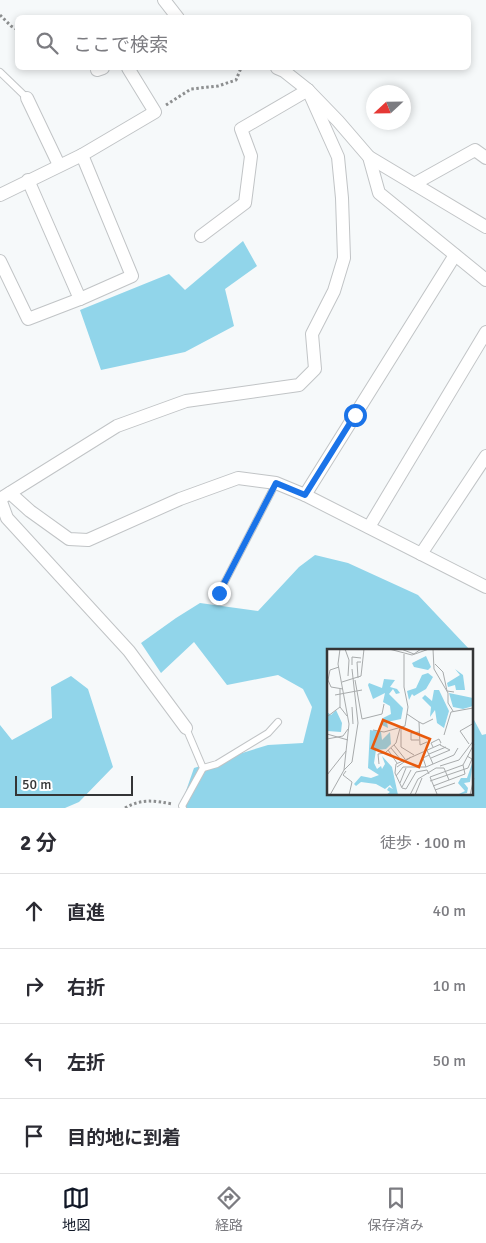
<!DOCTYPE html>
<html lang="ja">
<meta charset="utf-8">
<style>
:root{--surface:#fff;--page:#f2f2f3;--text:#2b2b33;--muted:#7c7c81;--line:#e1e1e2;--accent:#111827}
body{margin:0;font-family:Signika,"Noto Sans JP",sans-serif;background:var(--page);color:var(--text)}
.compass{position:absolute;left:366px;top:85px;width:45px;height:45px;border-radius:50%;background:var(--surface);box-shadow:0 2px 8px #0003;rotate:248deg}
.scale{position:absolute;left:15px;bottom:12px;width:118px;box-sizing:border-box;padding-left:5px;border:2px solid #343536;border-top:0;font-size:14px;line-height:18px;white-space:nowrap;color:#343536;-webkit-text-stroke:4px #fff;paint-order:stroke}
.stop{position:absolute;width:15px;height:15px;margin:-11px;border:4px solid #1a73e8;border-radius:50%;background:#fff}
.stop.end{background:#1a73e8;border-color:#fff;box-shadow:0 1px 5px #0008}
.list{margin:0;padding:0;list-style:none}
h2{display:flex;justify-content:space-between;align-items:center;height:65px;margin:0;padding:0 20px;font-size:21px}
h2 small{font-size:16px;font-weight:400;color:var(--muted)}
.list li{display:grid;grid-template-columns:32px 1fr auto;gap:15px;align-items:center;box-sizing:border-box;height:75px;padding:0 20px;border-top:1px solid var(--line)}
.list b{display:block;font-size:19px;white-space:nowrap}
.list em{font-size:16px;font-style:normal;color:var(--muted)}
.icon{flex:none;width:28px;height:28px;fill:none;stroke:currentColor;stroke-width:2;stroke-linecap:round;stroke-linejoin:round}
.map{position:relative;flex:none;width:486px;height:808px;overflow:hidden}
.search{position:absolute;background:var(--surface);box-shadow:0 2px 8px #0003;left:15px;right:15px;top:15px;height:55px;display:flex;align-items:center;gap:12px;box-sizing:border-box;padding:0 18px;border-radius:8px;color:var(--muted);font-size:19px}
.sheet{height:365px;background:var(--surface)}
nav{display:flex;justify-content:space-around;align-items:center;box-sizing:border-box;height:70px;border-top:1px solid var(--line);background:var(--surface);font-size:14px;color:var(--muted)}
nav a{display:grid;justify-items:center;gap:2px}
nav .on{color:var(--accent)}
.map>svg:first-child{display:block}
.green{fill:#91d5ea}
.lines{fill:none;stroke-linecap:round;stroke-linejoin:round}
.lane-casing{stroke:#c1c4c6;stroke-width:8}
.street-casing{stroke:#c1c4c6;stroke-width:14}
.path{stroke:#8c8e8f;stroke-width:3;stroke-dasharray:2.5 2.5;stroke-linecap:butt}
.lane{stroke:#fff;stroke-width:6}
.street{stroke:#fff;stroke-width:12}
.route{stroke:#1a73e8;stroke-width:6}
.inset-road{fill:none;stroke:#a8abac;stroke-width:1}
.view{fill:#e8590c;fill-opacity:0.15;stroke:#e8590c;stroke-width:2.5}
.inset-edge{fill:none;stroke:#343536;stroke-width:2.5}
</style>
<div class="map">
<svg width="486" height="808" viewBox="0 0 486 808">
<rect width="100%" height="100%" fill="#f6f9fa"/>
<g class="green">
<polygon points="243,241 257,266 225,289 234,326 185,352 101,370 80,310 169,274 185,290"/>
<polygon points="315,555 348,563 418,595 470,650 328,650 328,794 472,794 472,716 482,735 486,734 486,808 180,808 194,768 268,745 303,743 312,707 303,689 278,675 227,685 194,642 161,673 141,643 176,618 200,603 258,611 299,567"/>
<polygon points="71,676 88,689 113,767 79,802 65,808 0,808 0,725 12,740 52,718 51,687"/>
</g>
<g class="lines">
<g class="lane-casing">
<g id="lane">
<polyline points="0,72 27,98"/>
<polyline points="219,593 276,483"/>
<polyline points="203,768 217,764 268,733 278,722"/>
<polyline points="183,808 182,806 203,768 186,728"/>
</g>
</g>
<g class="street-casing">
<g id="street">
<polyline points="164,0 178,18"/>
<polyline points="277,68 284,71 308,90 338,121 369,157 379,193 486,280"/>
<polyline points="97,70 103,68"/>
<polyline points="27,98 59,165"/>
<polyline points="369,157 486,227"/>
<polyline points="28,180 80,299"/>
<polyline points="414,184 475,150 486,158"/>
<polyline points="0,195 82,155 155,112 128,68"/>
<polyline points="201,236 245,203 251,156 241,129 308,90"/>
<polyline points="0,261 28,319 80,299 132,276 82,155"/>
<polyline points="10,493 30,511 69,539 88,540 180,499 238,478 276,483 305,495 486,587"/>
<polyline points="305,495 455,255"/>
<polyline points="0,499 117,426 186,401 299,385 315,369 312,334 334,291 344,258 342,198 338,157 308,90"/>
<polyline points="0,499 7,518 129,651 186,728"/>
<polyline points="369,527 486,332"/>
<polyline points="421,554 486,456"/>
</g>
</g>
<g class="path">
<polyline points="0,15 11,26 18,30"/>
<polyline points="166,105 191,89 218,86 236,80 241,68"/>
<path d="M125,808C143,798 154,801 173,804"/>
</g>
<use href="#lane" class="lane"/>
<use href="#street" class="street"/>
</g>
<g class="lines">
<polyline class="route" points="219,593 276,483 305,495 355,415"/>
</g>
<g transform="translate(327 649)">
<rect width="146" height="146" fill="#f6f9fa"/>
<path d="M99,7L104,18L101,21L87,18L85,14ZM128,20L136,26L138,41H129L128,36L121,38L120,34L133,26ZM101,24L106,28L99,40L87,47L85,45L82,51L80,42L89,39L95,26ZM57,30L68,31L63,38L70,40L73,44L69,45L66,40L62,45L76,59L74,70L60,73L61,79L55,76L56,69L64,65L63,57L56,53L58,44L46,50L41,36L42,34L55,39ZM107,41H112L122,62L117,79L110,74L108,61L103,68L104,58L95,49L98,46L105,52ZM122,44L146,49V57L136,60L126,58ZM9,61L15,74L14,83L0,82V63L4,66ZM43,81L54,83L55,91L63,83L64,95L59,100L49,101L47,114L50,120L54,117L55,120L58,115L55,107L65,118L71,146H59L63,143L60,141L62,138L66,140L63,136L58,140L49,135L34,133L29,137L27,135L34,127L44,129L52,126L41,119ZM146,112L143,133L137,134L141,139L140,144L130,146L138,142L131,134L134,129H140Z" fill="#91d5ea"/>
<path class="inset-road" d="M18,0L22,11L21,27M62,0L85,6L102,0M74,0L87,5L94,0M106,0L107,20L121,44V54L126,62M108,15L116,23L120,42L127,43M25,16V8L34,9M12,18L3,21L1,31L4,38L16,40M31,29L30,13H34M28,31L35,70L55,65L57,55M15,33L34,27L37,0M13,40V58L20,67M8,46L35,41M25,58L26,75M80,65L92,73L93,96L100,93M1,67L13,58M92,73L96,75L106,70M74,78V98L87,106M46,81L57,83L78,77L81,58L77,38V5M92,83L84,84V91H92M0,85L21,91M117,86L124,63L146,59M0,90L16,87L21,80M142,95L133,82L147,74M67,96L78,110M106,98L104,94L112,90L114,94M64,99L74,111M99,99L106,115M61,101L70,114M102,105L119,98M104,109L123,101L113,96M52,115L51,105L58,104L69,94L73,79M69,115L114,95M69,115L68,124L75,139M113,117L132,111L147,91M70,118L84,108M99,118L96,109L102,106M17,121L25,113L31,74L25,20M19,122L16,126L25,133L22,146M0,126L19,102M69,127L76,118H99L127,106L131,99M103,132L141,119L145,110L140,107M73,134L79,119M106,137L138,125L136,116M75,138L84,121M75,139L79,140L89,123L100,121L102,125M108,141L128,134M110,145L103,128L136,116L147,95M3,146L17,121L22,75L11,15L13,0M83,146L91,130L109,119H117L122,131M88,146L95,129M143,146L147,129"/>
<path class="view" d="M56,71L103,90L92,118L45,99Z"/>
<rect width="146" height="146" class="inset-edge"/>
</g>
</svg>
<svg class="compass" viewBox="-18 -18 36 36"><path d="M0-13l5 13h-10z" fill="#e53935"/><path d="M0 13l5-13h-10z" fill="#7c7c81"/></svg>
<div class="scale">50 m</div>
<div class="stop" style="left:355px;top:415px"></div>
<div class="stop end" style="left:219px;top:593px"></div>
<div class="search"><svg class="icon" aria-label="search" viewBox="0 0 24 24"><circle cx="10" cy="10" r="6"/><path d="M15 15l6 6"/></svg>ここで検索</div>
</div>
<section class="sheet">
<h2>2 分<small>徒歩 · 100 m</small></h2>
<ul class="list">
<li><svg class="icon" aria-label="ahead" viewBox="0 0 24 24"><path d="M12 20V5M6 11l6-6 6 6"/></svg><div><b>直進</b></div><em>40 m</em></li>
<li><svg class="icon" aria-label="right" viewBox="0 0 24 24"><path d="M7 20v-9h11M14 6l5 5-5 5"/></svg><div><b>右折</b></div><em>10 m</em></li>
<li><svg class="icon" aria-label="left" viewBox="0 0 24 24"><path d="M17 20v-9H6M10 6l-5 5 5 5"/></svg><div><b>左折</b></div><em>50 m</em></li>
<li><svg class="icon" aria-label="arrive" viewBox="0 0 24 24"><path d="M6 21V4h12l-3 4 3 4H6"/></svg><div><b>目的地に到着</b></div></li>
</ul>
</section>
<nav>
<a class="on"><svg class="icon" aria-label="map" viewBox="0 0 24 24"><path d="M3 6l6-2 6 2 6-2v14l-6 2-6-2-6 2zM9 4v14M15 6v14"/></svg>地図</a>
<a><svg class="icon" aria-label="directions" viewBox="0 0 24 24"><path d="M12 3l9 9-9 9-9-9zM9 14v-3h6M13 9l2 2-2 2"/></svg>経路</a>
<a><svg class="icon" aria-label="saved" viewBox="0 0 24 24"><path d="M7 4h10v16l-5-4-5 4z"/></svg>保存済み</a>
</nav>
